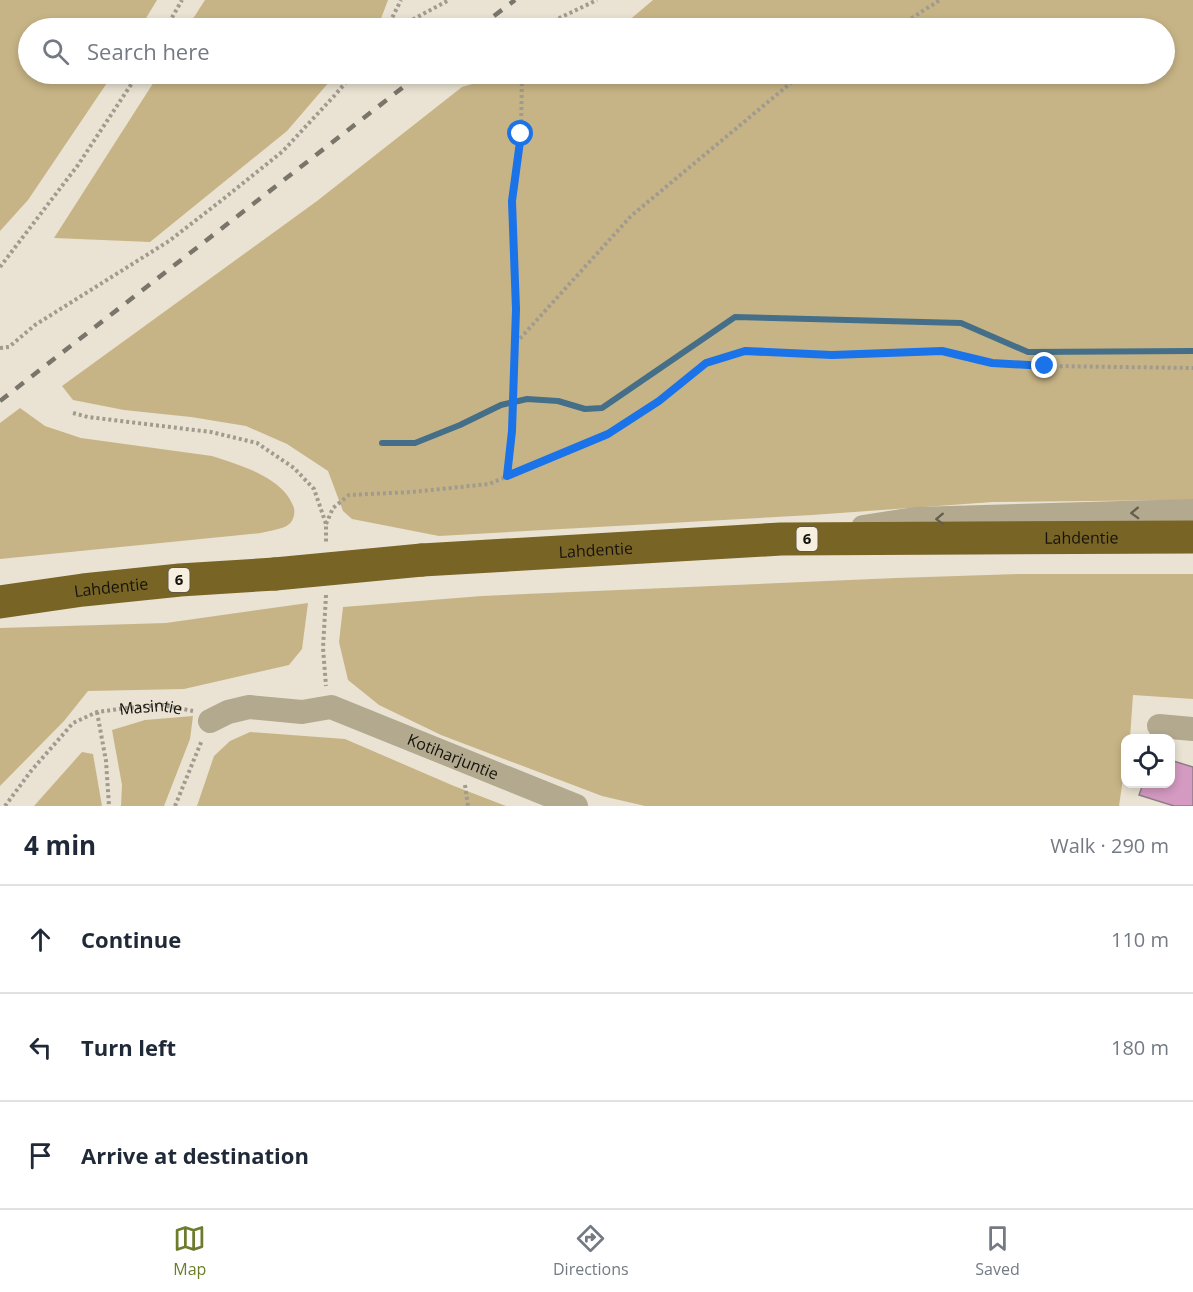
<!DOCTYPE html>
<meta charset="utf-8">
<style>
:root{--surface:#fff;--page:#f2f2f3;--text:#1f2937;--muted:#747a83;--line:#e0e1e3;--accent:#6b7d2c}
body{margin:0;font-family:"Open Sans",sans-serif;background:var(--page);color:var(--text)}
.controls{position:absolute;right:18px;bottom:18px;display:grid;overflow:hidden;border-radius:12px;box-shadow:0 3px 9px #0003}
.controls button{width:54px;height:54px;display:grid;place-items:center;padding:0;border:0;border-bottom:2px solid var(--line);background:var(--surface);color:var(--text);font:30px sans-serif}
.stop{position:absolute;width:18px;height:18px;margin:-14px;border:4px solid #1a73e8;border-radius:50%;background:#fff}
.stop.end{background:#1a73e8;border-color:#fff;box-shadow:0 2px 6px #0008}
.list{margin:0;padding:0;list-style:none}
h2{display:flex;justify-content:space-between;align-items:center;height:78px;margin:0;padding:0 24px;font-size:26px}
h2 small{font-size:20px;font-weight:400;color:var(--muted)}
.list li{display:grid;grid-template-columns:39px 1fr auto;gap:18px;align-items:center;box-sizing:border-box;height:108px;padding:0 24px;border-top:2px solid var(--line)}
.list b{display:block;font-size:22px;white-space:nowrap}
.list em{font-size:20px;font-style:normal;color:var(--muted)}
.icon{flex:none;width:33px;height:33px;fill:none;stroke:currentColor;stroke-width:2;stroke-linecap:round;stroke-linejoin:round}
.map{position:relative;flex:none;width:1193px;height:806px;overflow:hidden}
.search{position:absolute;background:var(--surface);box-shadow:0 3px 9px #0003;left:18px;right:18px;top:18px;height:66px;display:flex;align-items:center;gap:15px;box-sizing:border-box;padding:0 21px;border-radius:33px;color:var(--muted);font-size:22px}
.sheet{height:402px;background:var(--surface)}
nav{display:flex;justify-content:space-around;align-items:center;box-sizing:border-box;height:84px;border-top:2px solid var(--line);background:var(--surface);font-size:16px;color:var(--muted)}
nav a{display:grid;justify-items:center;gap:3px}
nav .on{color:var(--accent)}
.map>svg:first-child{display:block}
.green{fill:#c7b486}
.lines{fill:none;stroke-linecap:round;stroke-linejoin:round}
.stream{stroke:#456f88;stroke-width:6}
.building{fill:#d49ac1;stroke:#8c7d87;stroke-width:1.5}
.path{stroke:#a19b8f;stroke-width:4;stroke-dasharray:3 3;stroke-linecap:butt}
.minor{stroke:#b2a98e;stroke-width:24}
.highway{stroke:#786424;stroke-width:33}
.rail{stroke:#7a756b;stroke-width:4.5;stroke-dasharray:10 10;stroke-linecap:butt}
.highway-bridge{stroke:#786424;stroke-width:33}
.oneway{stroke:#645e4e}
.route{stroke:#1a73e8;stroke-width:8}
.labels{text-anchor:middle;stroke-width:5;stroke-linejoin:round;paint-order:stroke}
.shield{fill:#f7f0e0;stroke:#5a554d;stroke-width:1.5}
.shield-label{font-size:15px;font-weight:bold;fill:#16130e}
.street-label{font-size:16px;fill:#16130e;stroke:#f7f0e0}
</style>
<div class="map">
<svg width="1193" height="806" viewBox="0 0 1193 806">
<rect width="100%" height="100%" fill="#eae3d3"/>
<g class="green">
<polygon points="0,0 157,0 140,28 28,28 28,74 113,74 28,200 0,231"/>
<polygon points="205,0 388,0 379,24 375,28 187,28"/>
<polygon points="653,0 1193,0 1193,500 993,502 812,515 439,536 352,519 343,511 328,471 287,444 246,426 191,417 124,410 73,400 62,386 317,201 462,87 507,74 1164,74 1164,28 620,28"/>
<polygon points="159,74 336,74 287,131 150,242 54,238"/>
<path d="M20,408L45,426L81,438L212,456C239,465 284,477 294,508C295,513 294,521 288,525C283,529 268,531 261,533L0,559V423Z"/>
<polygon points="1018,574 1193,574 1193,699 1133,695 1130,738 1126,738 1125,765 1119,806 645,806 602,796 441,735 379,705 348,680 339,642 343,607 482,596 896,578"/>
<polygon points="308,603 302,649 289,665 184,689 88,691 64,721 0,786 0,628 166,623"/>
<polygon points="193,716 190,739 164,806 121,806 122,785 112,730 145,720"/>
<polygon points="250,732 345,739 454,786 506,806 197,806 214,756 230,741"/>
<polygon points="82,752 93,754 102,806 34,806"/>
</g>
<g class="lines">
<polyline class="stream" points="382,443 415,443 460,425 501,405 527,399 558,401 585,409 602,408 735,317 961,323 1028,352 1193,351"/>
</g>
<polygon class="building" points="1170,760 1193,767 1193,806 1174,806 1139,795 1143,784 1170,784"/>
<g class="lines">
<g class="path">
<polyline points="166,28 182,0"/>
<polyline points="387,28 401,0"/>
<polyline points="397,28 449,0"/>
<polyline points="544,28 547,24 597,0"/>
<polyline points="896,28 940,0"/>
<polyline points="0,267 78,165 138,74"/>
<polyline points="516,343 631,216 798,77 807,74"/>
<polyline points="0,348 9,347 35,325 169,241 222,200 283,151 335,95 353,74"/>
<polyline points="73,413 88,417 211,432 257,443 294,468 314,489 326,524 326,542"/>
<polyline points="507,475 511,431 516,309 512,201 521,134 522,74"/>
<polyline points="326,524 333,508 349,495 412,492 489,484 608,434 659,401 706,363 745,351 833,355 942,351 992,363 1045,366 1193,368"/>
<polyline points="326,595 323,648 326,686"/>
<polyline points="97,712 106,761 109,806"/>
<polyline points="465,785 468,806"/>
<path id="s1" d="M5,806L31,771L73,723L97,712L127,708L162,705L193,711"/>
<polyline points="175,806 202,740"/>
</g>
<g class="minor">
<polyline points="863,527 915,519 1193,511"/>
<path id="s2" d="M210,721L228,712L249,707L302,712L331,707L576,806"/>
<polyline points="1159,726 1193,729"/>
</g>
<g class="highway">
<path id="s3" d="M422,560L781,539L1193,537"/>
<path id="s4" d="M0,602L83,590L180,580L275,574"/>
</g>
<g class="rail">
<polyline points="478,28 515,0"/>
<polyline points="0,401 420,74"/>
</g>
<polyline class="highway-bridge" points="275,574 422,560"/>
</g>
<defs><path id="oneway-chevron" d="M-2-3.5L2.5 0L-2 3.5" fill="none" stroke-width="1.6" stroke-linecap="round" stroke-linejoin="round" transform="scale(1.5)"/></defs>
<g class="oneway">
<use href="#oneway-chevron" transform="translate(1135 513) rotate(178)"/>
<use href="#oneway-chevron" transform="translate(940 519) rotate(178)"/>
</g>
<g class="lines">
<polyline class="route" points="521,134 512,201 516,309 512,431 507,476 608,434 659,401 706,363 745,351 832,355 942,351 992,363 1045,366"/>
</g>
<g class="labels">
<g class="shield">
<rect x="796.5" y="527" width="21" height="24" rx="4.5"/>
<rect x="168.5" y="568" width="21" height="24" rx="4.5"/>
</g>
<g class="shield-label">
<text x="807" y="544">6</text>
<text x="179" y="585">6</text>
</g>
<g class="street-label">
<text dy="6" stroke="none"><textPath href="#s3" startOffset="660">Lahdentie</textPath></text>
<text dy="6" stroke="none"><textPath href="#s3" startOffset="174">Lahdentie</textPath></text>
<text dy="6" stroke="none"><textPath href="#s4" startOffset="112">Lahdentie</textPath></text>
<text dy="6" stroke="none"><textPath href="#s1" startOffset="188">Masintie</textPath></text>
<text dy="6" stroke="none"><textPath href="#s2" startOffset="256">Kotiharjuntie</textPath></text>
</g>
</g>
</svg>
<div class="controls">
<button><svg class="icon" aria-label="locate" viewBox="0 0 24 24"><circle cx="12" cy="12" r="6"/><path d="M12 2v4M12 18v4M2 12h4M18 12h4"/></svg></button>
</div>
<div class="stop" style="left:521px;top:134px"></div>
<div class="stop end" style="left:1045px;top:366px"></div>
<div class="search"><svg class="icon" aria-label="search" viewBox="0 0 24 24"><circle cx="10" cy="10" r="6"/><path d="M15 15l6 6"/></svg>Search here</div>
</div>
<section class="sheet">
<h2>4 min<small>Walk · 290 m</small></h2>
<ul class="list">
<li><svg class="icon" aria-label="ahead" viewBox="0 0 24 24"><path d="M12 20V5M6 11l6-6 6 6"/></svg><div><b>Continue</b></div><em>110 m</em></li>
<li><svg class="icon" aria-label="left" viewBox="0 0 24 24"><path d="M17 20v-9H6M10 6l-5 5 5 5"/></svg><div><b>Turn left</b></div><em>180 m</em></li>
<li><svg class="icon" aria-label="arrive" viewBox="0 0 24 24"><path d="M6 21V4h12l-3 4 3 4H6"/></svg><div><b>Arrive at destination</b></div></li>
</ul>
</section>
<nav>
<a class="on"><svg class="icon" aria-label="map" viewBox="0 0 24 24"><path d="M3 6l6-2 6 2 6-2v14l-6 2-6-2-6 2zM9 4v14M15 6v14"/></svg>Map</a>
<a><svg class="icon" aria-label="directions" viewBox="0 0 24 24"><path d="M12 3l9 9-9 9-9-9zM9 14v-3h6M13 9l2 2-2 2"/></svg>Directions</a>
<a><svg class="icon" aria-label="saved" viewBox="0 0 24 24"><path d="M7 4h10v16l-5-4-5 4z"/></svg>Saved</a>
</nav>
